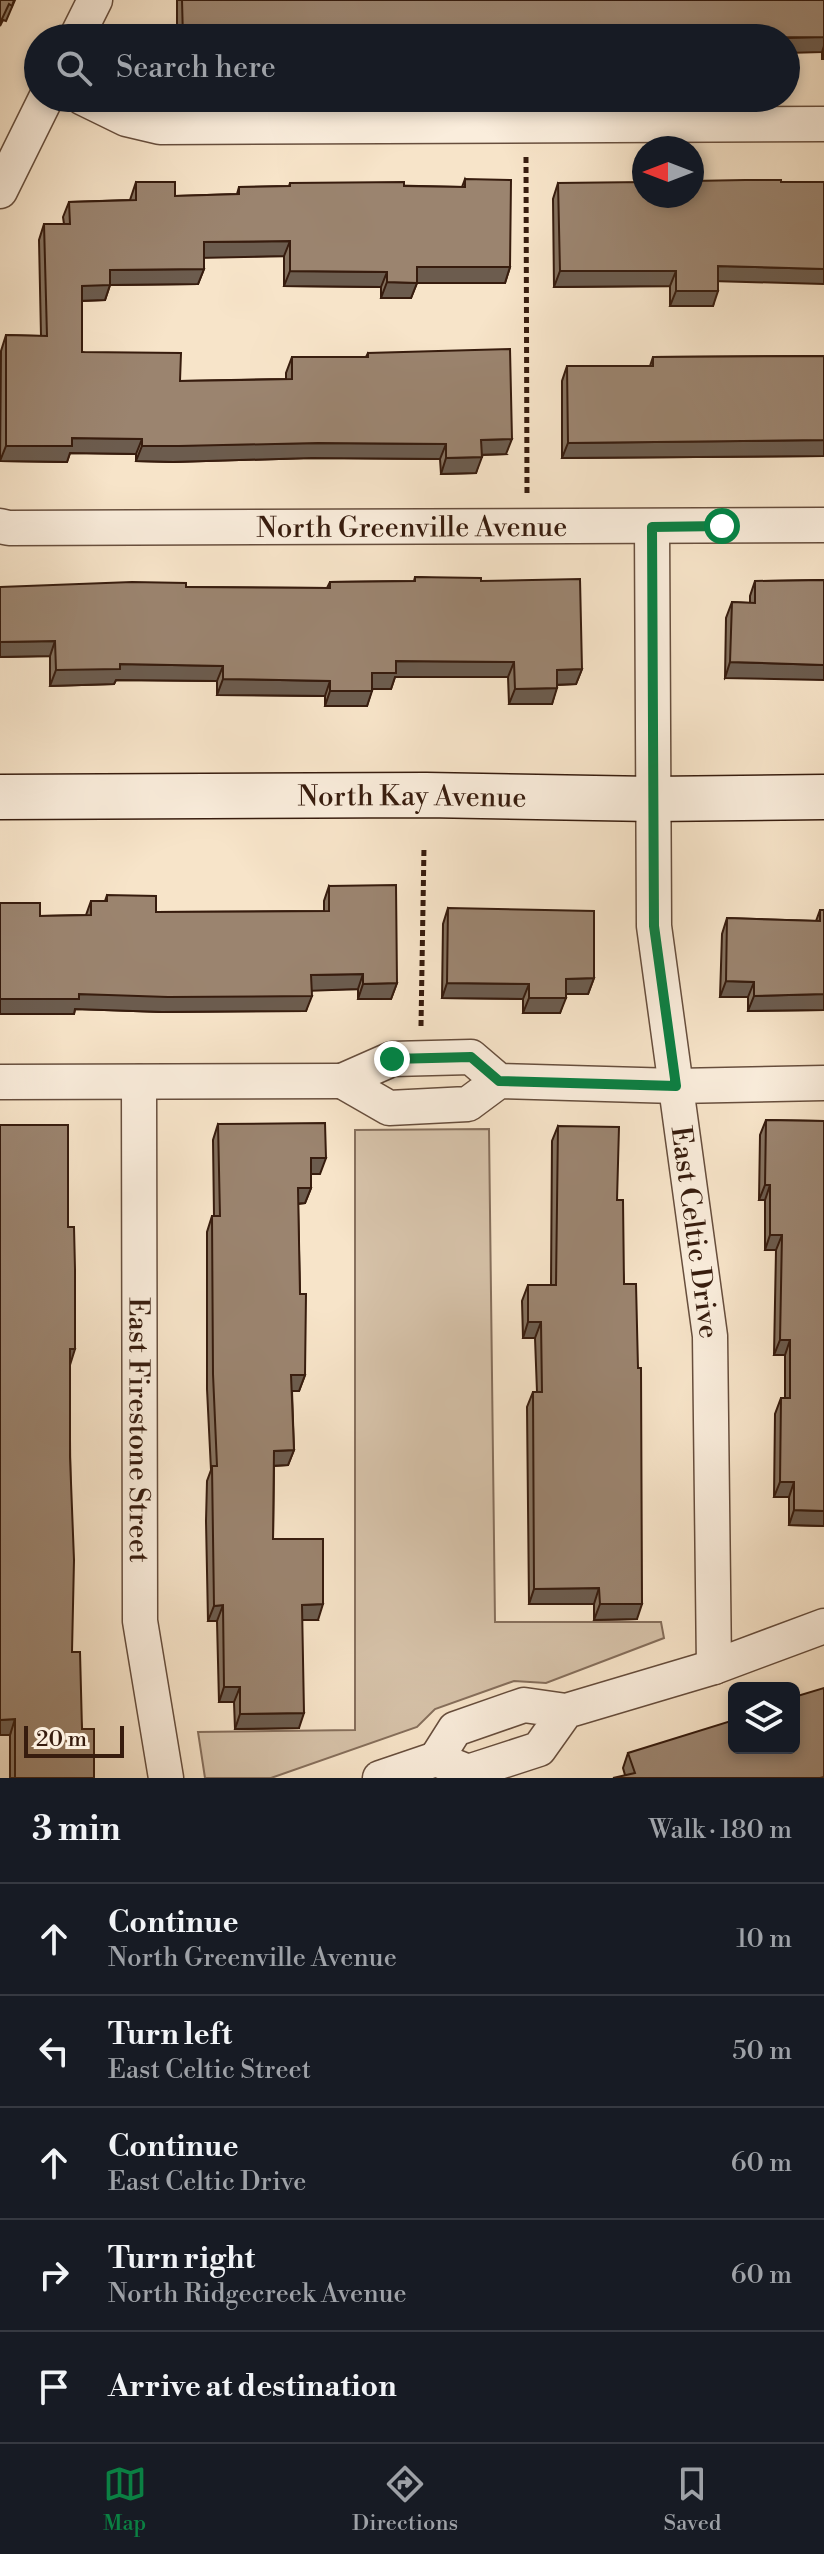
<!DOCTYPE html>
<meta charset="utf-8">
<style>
:root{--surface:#171b24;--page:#242831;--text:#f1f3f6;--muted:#9ea1a6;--line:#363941;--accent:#0b8043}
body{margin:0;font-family:"Libre Bodoni",serif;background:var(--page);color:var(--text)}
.controls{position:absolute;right:24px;bottom:24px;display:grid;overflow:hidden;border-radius:12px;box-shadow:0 4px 12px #0003}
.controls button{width:72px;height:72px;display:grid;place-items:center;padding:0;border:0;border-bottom:2px solid var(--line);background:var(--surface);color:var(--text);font:40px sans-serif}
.compass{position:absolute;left:632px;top:136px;width:72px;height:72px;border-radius:50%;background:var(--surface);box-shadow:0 4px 12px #0003;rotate:270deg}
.scale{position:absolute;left:24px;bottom:20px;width:100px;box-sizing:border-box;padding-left:8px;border:4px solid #371c0e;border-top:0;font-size:22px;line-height:28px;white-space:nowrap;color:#371c0e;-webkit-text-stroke:6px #faeddc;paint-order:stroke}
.stop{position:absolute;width:24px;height:24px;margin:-18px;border:6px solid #0b8043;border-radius:50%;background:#fff}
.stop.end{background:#0b8043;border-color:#fff;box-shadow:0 2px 8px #0008}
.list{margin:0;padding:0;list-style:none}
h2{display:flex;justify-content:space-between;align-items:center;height:104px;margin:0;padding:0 32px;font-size:34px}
h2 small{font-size:26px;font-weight:400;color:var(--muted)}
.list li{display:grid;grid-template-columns:52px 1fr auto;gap:24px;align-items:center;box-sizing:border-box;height:112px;padding:0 32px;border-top:2px solid var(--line)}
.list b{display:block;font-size:30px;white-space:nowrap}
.list p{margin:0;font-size:26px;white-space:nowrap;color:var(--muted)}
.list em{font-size:26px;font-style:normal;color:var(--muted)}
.icon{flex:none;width:44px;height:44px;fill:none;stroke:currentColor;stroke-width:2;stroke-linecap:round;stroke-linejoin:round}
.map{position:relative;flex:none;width:824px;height:1778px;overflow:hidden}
.search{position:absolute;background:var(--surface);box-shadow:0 4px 12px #0003;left:24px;right:24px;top:24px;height:88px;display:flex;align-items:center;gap:20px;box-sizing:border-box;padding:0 28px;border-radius:44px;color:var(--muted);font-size:30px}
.sheet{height:664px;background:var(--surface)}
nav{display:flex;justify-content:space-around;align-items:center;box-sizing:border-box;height:112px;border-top:2px solid var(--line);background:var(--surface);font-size:22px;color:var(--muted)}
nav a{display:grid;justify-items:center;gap:4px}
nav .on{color:var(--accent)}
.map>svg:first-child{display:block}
.green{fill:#d6c2a9;stroke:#866f5c;stroke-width:2}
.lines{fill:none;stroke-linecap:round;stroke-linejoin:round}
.street-casing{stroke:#674e3d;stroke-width:37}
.secondary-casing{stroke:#371c0e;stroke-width:47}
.path{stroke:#371c0e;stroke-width:5;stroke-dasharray:6 4;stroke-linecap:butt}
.street{stroke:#faeddc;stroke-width:34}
.secondary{stroke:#faeddc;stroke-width:44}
.wall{fill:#85725f;stroke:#371c0e;stroke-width:2}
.shaded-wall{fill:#6c5c4e;stroke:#371c0e;stroke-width:2}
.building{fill:#9b846f;stroke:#371c0e;stroke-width:2}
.route{stroke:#0b8043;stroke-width:10}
.labels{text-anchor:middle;stroke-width:8;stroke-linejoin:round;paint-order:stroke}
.street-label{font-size:28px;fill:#371c0e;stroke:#faeddc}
</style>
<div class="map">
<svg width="824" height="1778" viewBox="0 0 824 1778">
<rect width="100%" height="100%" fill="#f7e4c9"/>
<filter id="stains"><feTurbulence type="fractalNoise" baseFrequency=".0025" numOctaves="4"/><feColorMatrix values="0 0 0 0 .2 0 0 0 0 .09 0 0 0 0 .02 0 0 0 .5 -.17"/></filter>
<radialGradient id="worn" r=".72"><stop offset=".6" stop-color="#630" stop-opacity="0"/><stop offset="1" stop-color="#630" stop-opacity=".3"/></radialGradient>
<polygon class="green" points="489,1129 495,1622 661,1622 664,1638 546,1683 514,1681 435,1709 417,1727 271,1778 205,1778 198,1732 355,1730 355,1130"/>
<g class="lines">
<g class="street-casing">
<g id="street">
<polyline points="76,38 95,0"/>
<polyline points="83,98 126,119 160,127 824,124"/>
<polyline points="0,191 46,98"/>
<path id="s1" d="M0,526L9,528L824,525"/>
<path id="s2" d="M652,527L654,926L710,1336L714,1667"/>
<polyline points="499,1081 471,1057 392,1059 342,1081 389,1108 468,1104 499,1081 676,1086 824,1083"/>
<polyline points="0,1082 342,1081"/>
<path id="s3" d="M139,1082L140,1621L166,1778"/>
<polyline points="566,1711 539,1749 468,1772 436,1759 455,1729 524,1705 566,1711 714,1667 824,1626"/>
<polyline points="380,1778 436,1759"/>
</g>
</g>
<g class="secondary-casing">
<g id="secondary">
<path id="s4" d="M0,797L426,795L652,799L824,797"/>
</g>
</g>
<g class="path">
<polyline points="526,157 527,495"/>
<polyline points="421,1026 424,847"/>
</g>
<use href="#street" class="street"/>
<use href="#secondary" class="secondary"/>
</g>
<g class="wall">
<polygon points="0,0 15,0 6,21 3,20 0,26"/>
<polygon points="177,0 824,0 824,59 822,59 822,52 786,38 177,38"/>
<polygon points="465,179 510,267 505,283 417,283 411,298 381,298 381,287 284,286 284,256 204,257 204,269 198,284 110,285 105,300 82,301 82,352 180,381 286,379 286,373 292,357 366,357 368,353 506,454 481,455 476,473 441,474 440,459 312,458 173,462 136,461 136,454 70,453 67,462 0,461 1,351 6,335 41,336 39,240 44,224 64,224 63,217 69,202 130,200 136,182 175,196 237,194 239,187 289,186 290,183 462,187"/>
<polygon points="558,183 718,282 713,306 670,306 670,286 554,287 553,199"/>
<polygon points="824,356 824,456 562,458 562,381 567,366 650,366 653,357"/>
<polygon points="415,577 481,581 582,669 576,684 557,685 552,704 509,704 508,677 395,677 391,689 372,689 367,706 325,706 325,696 217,695 217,681 116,680 114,684 50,686 50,656 0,657 186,587 327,588 330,582 414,581"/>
<polygon points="824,580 725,678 726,618 732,602 750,603 750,596 755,581"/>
<polygon points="329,886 397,983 391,999 358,999 358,989 312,990 306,1011 162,1012 75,1009 74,1014 0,1014 40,916 86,915 91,901 105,901 107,895 156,912 324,911 324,901"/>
<polygon points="448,908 594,978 588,994 566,994 560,1013 523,1013 523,999 442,998 443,924"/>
<polygon points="820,910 824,1010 748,1011 748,997 720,997 722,934 727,918 816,921"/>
<polygon points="766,1120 824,1121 824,1526 789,1525 789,1497 774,1497 775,1414 781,1398 785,1398 785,1355 774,1355 776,1250 765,1250 765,1200 759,1200 760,1135"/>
<polygon points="218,1124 320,1174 311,1174 311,1188 305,1203 298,1204 300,1294 305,1375 299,1391 292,1391 294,1450 288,1465 274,1466 273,1539 318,1620 302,1620 299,1728 235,1729 234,1702 219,1702 217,1621 208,1621 206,1521 207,1481 211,1470 207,1389 207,1232 212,1216 214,1216 213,1140"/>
<polygon points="558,1126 617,1200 624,1284 637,1619 594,1620 594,1604 529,1604 527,1407 533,1392 537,1392 535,1338 523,1338 522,1301 528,1285 551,1285 552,1141"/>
<polygon points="68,1227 72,1652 82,1729 94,1778 10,1778 10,1735"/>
<polygon points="734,1748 824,1778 625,1775 623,1768 628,1753"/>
</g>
<g class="shaded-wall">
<polygon points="624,33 680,33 678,38 622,38"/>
<polygon points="824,37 824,46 822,52 786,53 786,38"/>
<polygon points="290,241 284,256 198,258 204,242"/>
<polygon points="718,266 824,269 824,284 712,281"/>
<polygon points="417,267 510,267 505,283 411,283"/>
<polygon points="204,269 198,284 110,285 105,300 76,301 82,286 110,270"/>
<polygon points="290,271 387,272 381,287 284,286"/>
<polygon points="560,271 676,271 670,286 554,287"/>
<polygon points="387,282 417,283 411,298 381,298"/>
<polygon points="676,291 718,291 713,306 670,306"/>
<polygon points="72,438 142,439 136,454 70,453 67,462 0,461 6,446"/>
<polygon points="512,439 506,454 475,455 481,440"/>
<polygon points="824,440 824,456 562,458 568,443"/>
<polygon points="318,443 446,444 440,459 312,458 173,462 136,461 142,446"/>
<polygon points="482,457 476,473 441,474 446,458"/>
<polygon points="55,641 50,656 0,657 0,642"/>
<polygon points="396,661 514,662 508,677 395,677 391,689 367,689 372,673"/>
<polygon points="730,662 824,665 824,680 725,678"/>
<polygon points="120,664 223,666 217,681 116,680 114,684 50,686 56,670"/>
<polygon points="582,669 576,684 551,685 557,670"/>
<polygon points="223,679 330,681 325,696 217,695"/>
<polygon points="557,688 552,704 509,704 515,689"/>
<polygon points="330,691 372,691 367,706 325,706"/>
<polygon points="363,974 358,989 306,991 311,975"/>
<polygon points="594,978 588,994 560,994 566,979"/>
<polygon points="726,981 754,982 748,997 720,997"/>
<polygon points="397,983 391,999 358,999 363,984"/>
<polygon points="447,983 529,984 523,999 442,998"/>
<polygon points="79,994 312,996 306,1011 162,1012 75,1009 74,1014 0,1014 0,999"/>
<polygon points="824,994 824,1010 748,1011 754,996"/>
<polygon points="529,998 566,998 560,1013 523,1013"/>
<polygon points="311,1158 326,1158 320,1174 305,1174"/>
<polygon points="765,1185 770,1185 765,1200 759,1200"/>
<polygon points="298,1188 311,1188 305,1203 292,1204"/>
<polygon points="770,1235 782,1235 776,1250 765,1250"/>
<polygon points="528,1322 541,1322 535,1338 523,1338"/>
<polygon points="780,1340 790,1340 785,1355 774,1355"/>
<polygon points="70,1349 75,1349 70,1365"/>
<polygon points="291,1375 305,1375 299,1391 286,1391"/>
<polygon points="294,1450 288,1465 269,1466 274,1451"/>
<polygon points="780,1482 794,1482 789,1497 774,1497"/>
<polygon points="794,1510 824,1511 824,1526 789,1525"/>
<polygon points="599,1588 594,1604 529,1604 534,1589"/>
<polygon points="323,1604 318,1620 297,1620 302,1605"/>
<polygon points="600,1604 642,1604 637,1619 594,1620"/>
<polygon points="223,1605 217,1621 208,1621 214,1606"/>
<polygon points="224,1687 240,1687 234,1702 219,1702"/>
<polygon points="304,1713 299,1728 235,1729 240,1714"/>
<polygon points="15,1719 10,1735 0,1735 0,1720"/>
</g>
<g class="building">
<polygon points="0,0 14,0 12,6 9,4 0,23"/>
<polygon points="182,0 824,0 824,37 680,38 680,33 624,33 624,38 183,38"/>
<polygon points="465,179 511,180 510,267 417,267 417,283 387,282 387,272 290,271 290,241 204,242 204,269 110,270 110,285 82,286 82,352 181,353 180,381 292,379 292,357 368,357 368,353 510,349 512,439 481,440 482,457 446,458 446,444 318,443 179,446 142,446 142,439 72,438 72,446 6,446 6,335 47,336 44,224 70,224 69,202 136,200 136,182 175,182 175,196 239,194 239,187 290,186 290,183 404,182 404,186 465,187"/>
<polygon points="745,180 781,180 781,182 824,182 824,269 718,266 718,291 676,291 676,271 560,271 558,183 644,182 644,196 692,196 692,181"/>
<polygon points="824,356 824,440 568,443 567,366 653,366 653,357"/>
<polygon points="415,577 481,578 481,581 580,579 582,669 557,670 557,688 515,689 514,662 396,661 396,673 372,673 372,691 330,691 330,681 223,679 223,666 120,664 120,669 56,670 55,641 0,642 0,587 132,582 186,583 186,587 330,588 330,582 415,581"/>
<polygon points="824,580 824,665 730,662 732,602 755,603 755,581"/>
<polygon points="396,885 397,983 363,984 363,974 311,975 312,996 168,997 79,994 79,999 0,999 0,903 40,903 40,916 91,915 91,901 107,901 107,895 156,896 156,912 329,911 329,886"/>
<polygon points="448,908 594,911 594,978 566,979 566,998 529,998 529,984 447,983"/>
<polygon points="820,910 824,910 824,994 754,996 754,982 726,981 727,918 820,921"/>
<polygon points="766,1120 824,1121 824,1511 794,1510 794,1482 780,1482 781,1398 790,1398 790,1340 780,1340 782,1235 770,1235 770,1185 765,1185"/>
<polygon points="325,1123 326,1158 311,1158 311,1188 298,1188 300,1294 306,1294 305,1375 291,1375 294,1450 274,1451 273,1539 323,1539 323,1604 302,1605 304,1713 240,1714 240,1687 224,1687 223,1605 214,1606 212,1466 217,1466 213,1374 212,1216 220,1216 218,1124"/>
<polygon points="0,1125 68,1125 68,1227 74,1227 75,1269 75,1349 70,1349 70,1457 74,1560 72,1652 80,1652 82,1729 94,1729 94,1778 15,1778 15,1719 0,1720"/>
<polygon points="558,1126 619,1127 617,1200 623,1200 624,1284 636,1284 638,1368 641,1368 642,1604 600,1604 599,1588 534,1589 533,1392 542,1392 541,1322 528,1322 528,1285 556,1285"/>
<polygon points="824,1688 824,1777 820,1778 613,1778 635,1773 628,1753 734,1720 734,1748 794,1748 794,1697"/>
</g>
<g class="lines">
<polyline class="route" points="392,1059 471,1057 499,1081 676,1086 654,926 652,527 722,526"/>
</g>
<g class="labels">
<g class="street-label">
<text dy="10" stroke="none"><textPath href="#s1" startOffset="412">North Greenville Avenue</textPath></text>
<text dy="10" stroke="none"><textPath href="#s4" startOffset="412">North Kay Avenue</textPath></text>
<text dy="10" stroke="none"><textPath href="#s2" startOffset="708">East Celtic Drive</textPath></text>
<text dy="10" stroke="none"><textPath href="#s3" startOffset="348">East Firestone Street</textPath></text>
</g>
</g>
<rect width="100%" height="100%" filter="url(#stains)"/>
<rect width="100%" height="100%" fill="url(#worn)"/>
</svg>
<div class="controls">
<button><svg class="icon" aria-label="layers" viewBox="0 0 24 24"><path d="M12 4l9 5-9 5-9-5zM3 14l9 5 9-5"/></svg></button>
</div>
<svg class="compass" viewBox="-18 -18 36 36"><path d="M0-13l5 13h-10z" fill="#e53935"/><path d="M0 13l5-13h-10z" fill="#9ea1a6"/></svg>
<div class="scale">20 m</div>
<div class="stop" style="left:722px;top:526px"></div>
<div class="stop end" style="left:392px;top:1059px"></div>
<div class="search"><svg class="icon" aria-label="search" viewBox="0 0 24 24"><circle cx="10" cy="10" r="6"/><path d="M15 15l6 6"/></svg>Search here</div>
</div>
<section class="sheet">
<h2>3 min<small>Walk · 180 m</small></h2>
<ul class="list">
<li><svg class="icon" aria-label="ahead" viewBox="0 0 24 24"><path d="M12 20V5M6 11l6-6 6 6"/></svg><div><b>Continue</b><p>North Greenville Avenue</p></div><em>10 m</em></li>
<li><svg class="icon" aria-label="left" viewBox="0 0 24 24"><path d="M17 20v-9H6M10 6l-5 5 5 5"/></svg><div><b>Turn left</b><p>East Celtic Street</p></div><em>50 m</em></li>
<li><svg class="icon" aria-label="ahead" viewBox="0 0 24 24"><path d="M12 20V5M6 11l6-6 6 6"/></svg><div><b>Continue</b><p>East Celtic Drive</p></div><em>60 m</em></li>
<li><svg class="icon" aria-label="right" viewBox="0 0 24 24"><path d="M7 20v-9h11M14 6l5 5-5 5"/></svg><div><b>Turn right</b><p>North Ridgecreek Avenue</p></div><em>60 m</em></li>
<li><svg class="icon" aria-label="arrive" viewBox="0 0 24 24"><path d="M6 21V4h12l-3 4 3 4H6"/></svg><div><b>Arrive at destination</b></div></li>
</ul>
</section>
<nav>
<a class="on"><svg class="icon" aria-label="map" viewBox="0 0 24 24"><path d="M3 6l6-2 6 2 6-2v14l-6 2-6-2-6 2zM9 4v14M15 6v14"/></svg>Map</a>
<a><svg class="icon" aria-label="directions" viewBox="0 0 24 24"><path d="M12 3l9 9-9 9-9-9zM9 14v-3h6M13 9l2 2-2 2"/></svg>Directions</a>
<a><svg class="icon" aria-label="saved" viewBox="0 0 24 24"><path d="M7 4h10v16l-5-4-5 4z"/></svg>Saved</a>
</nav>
